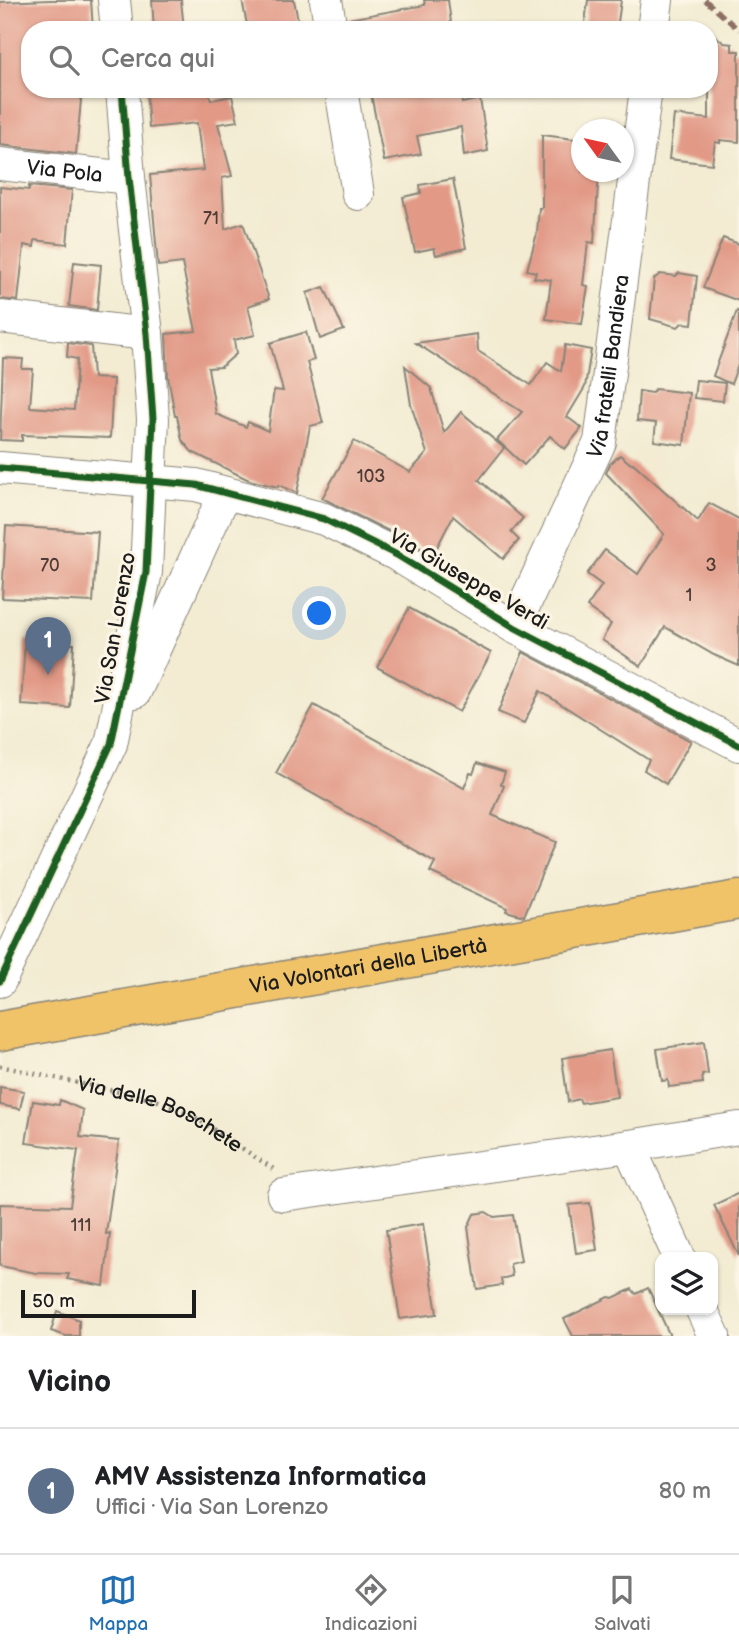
<!DOCTYPE html>
<html lang="it">
<meta charset="utf-8">
<style>
:root{--surface:#fff;--page:#f2f2f2;--text:#202124;--muted:#757577;--line:#e0e0e0;--accent:#1f6fb2}
body{margin:0;font-family:"Balsamiq Sans",sans-serif;background:var(--page);color:var(--text)}
.controls{position:absolute;right:21px;bottom:21px;display:grid;overflow:hidden;border-radius:14px;box-shadow:0 2px 5px #0004}
.controls button{width:63px;height:63px;display:grid;place-items:center;padding:0;border:0;border-bottom:2px solid var(--line);background:var(--surface);color:var(--text);font:35px sans-serif}
.compass{position:absolute;left:571px;top:119px;width:63px;height:63px;border-radius:50%;background:var(--surface);box-shadow:0 2px 5px #0004;rotate:303deg}
.scale{position:absolute;left:21px;bottom:18px;width:175px;box-sizing:border-box;padding-left:7px;border:4px solid #1c1c1c;border-top:0;font-size:19px;line-height:24px;white-space:nowrap;color:#1c1c1c;-webkit-text-stroke:5px #fcf5e5;paint-order:stroke}
.you{position:absolute;left:320px;top:614px;width:24px;height:24px;margin:-18px;border:5px solid #fff;border-radius:50%;background:#1a73e8;box-shadow:0 0 0 10px #1a73e833}
.badge{display:grid;place-items:center;width:46px;height:46px;border-radius:50%;background:var(--accent);color:#fff;font-size:23px;font-weight:700}
.pin{position:absolute;translate:-50% -58px;filter:drop-shadow(0 2px 4px #0008)}
.pin::after{content:'';position:absolute;top:37px;width:24px;height:21px;background:inherit;clip-path:polygon(0 0,100% 0,50% 100%)}
.list{margin:0;padding:0;list-style:none}
h2{display:flex;justify-content:space-between;align-items:center;height:91px;margin:0;padding:0 28px;font-size:30px}
h2 small{font-size:23px;font-weight:400;color:var(--muted)}
.list li{display:grid;grid-template-columns:46px 1fr auto;gap:21px;align-items:center;box-sizing:border-box;height:126px;padding:0 28px;border-top:2px solid var(--line)}
.list b{display:block;font-size:26px;white-space:nowrap}
.list p{margin:0;font-size:23px;white-space:nowrap;color:var(--muted)}
.list em{font-size:23px;font-style:normal;color:var(--muted)}
.icon{flex:none;width:38px;height:38px;fill:none;stroke:currentColor;stroke-width:2;stroke-linecap:round;stroke-linejoin:round}
.map{position:relative;flex:none;width:739px;height:1336px;overflow:hidden}
.search{position:absolute;background:var(--surface);box-shadow:0 2px 5px #0004;left:21px;right:21px;top:21px;height:77px;display:flex;align-items:center;gap:18px;box-sizing:border-box;padding:0 24px;border-radius:28px;color:var(--muted);font-size:26px}
.sheet{height:217px;background:var(--surface)}
nav{display:flex;justify-content:space-around;align-items:center;box-sizing:border-box;height:98px;border-top:2px solid var(--line);background:var(--surface);font-size:19px;color:var(--muted)}
nav a{display:grid;justify-items:center;gap:4px}
nav .on{color:var(--accent)}
.map>svg:first-child{display:block}
.building{fill:#e29a87}
.lines{fill:none;stroke-linecap:round;stroke-linejoin:round}
.minor-casing{stroke:#888478;stroke-width:34}
.major-casing{stroke:#888478;stroke-width:41}
.path{stroke:#888478;stroke-width:4.5;stroke-dasharray:2 5;stroke-linecap:butt}
.minor{stroke:#fff;stroke-width:32}
.major{stroke:#f1c369;stroke-width:38}
.quiet{stroke:#8d6e63;stroke-width:5;stroke-dasharray:10 5;stroke-linecap:butt}
.cycleway-casing{stroke:#fcf5e5;stroke-width:11}
.cycleway{stroke:#1b5e20;stroke-width:7}
.labels{text-anchor:middle;stroke-width:6;stroke-linejoin:round;paint-order:stroke}
.number-label{font-size:18px;fill:#4e3c37}
.street-label{font-size:21px;fill:#1c1c1c;stroke:#fcf5e5}
</style>
<div class="map">
<svg width="739" height="1336" viewBox="0 0 739 1336">
<rect width="100%" height="100%" fill="#fcf5e5"/>
<filter id="ink" filterUnits="userSpaceOnUse"><feTurbulence type="fractalNoise" baseFrequency=".0143" numOctaves="2"/><feDisplacementMap in="SourceGraphic" scale="14" xChannelSelector="R" yChannelSelector="G"/><feConvolveMatrix kernelMatrix="1 2 1 2 8 2 1 2 1" color-interpolation-filters="sRGB"/></filter>
<filter id="wash" filterUnits="userSpaceOnUse"><feTurbulence type="fractalNoise" baseFrequency=".00686" numOctaves="4" result="noise"/><feDisplacementMap in="SourceGraphic" scale="28" xChannelSelector="R" yChannelSelector="G"/><feGaussianBlur stdDeviation="1.57" result="paint"/><feColorMatrix in="noise" values="0 0 0 0 0 0 0 0 0 0 0 0 0 0 0 0 0 1.4 0 .05"/><feComposite in="paint" operator="in"/></filter>
<g filter="url(#wash)">
<rect width="100%" height="100%" fill="#f3ecd3"/>
<g id="blocks">
<g class="building">
<polygon points="50,0 91,0 93,30 30,30 30,89 82,89 76,154 0,145 0,2"/>
<polygon points="152,0 181,0 184,29 154,30"/>
<polygon points="242,0 294,0 299,25 276,30 248,30"/>
<polygon points="424,0 448,0 452,30 349,30 348,19 425,5"/>
<polygon points="588,0 621,0 617,30 584,30"/>
<polygon points="709,31 724,43 732,44 732,51 739,51 739,142 720,140 720,143 715,142 712,164 669,159 674,115 709,119"/>
<polygon points="146,89 208,89 211,100 232,96 238,121 218,124 232,176 222,178 225,229 243,223 269,299 248,306 255,335 234,340 236,354 221,367 208,368 216,414 246,427 248,422 268,431 274,390 283,391 270,343 306,332 314,360 307,362 323,423 310,426 297,493 279,485 278,487 249,480 192,452 182,440 177,416 175,416 168,376 166,334 196,331 182,263 158,266 150,175 203,170 197,123 149,128"/>
<polygon points="370,89 460,89 462,103 480,99 488,151 464,156 461,127 417,136 421,154 384,161"/>
<polygon points="542,135 582,140 582,172 599,172 594,243 588,242 583,285 588,286 582,324 546,319 551,280 534,278 536,272 527,270 537,233 539,208 542,208"/>
<polygon points="453,179 466,248 436,255 434,248 415,252 403,197 421,193 420,185"/>
<polygon points="29,186 72,190 67,244 35,240 34,247 24,245 18,301 0,299 0,187 29,190"/>
<polygon points="723,238 739,244 739,301 703,288"/>
<polygon points="74,262 101,265 97,310 69,306"/>
<polygon points="679,273 697,276 692,324 682,323 678,327 650,319 654,279 660,274 676,276"/>
<polygon points="324,287 344,330 320,339 307,293"/>
<polygon points="737,311 739,312 739,362 731,384 713,376"/>
<polygon points="477,334 478,351 531,385 547,362 561,371 565,345 591,350 585,387 567,417 582,428 565,449 550,436 524,465 497,440 522,412 416,343"/>
<polygon points="68,343 91,346 93,378 113,379 110,438 22,435 22,441 0,440 3,358 23,359 22,369 33,369 30,407 74,410 77,359 67,357"/>
<polygon points="405,366 431,388 444,433 461,412 504,448 479,480 523,518 511,532 519,540 503,559 453,516 433,555 405,539 322,498 354,441 410,472 427,453 411,405"/>
<polygon points="696,380 725,383 723,401 694,398"/>
<polygon points="655,389 689,393 684,445 654,441 656,423 637,421 639,391 652,393"/>
<polygon points="620,455 631,464 633,463 698,521 709,503 739,519 739,666 714,655 665,627 641,666 602,640 611,624 587,607 602,585 587,574 605,550 638,574 664,534 606,473 610,464"/>
<polygon points="6,526 98,532 93,602 2,598"/>
<polygon points="409,608 491,653 459,712 377,667"/>
<polygon points="25,640 74,644 70,708 21,705"/>
<polygon points="523,652 691,741 666,784 644,770 649,760 540,691 524,723 498,712"/>
<polygon points="314,705 464,788 470,773 473,774 477,763 505,772 501,784 504,786 492,815 555,842 524,916 506,911 507,908 430,872 435,862 276,773"/>
<polygon points="704,1042 708,1074 702,1075 703,1083 669,1087 668,1080 662,1081 657,1049"/>
<polygon points="610,1050 617,1097 581,1103 579,1099 568,1102 562,1058"/>
<polygon points="0,1087 24,1091 20,1109 0,1105"/>
<polygon points="60,1100 83,1110 80,1137 119,1141 106,1234 110,1233 104,1286 67,1279 69,1274 36,1273 0,1266 0,1204 70,1206 78,1150 26,1143 33,1101 59,1105"/>
<polygon points="739,1193 739,1256 714,1205"/>
<polygon points="590,1203 597,1250 576,1253 569,1205"/>
<polygon points="486,1212 494,1217 513,1215 521,1261 510,1264 512,1276 501,1279 502,1285 477,1289 468,1227 474,1214"/>
<polygon points="423,1224 437,1314 400,1319 386,1230"/>
<polygon points="648,1288 670,1336 573,1336 564,1319 609,1297 613,1298 632,1289 636,1294"/>
<polygon points="57,1311 79,1320 79,1336 66,1336 51,1331"/>
</g>
</g>
</g>
<g filter="url(#ink)">
<use href="#blocks" fill-opacity="0" stroke="#888478" stroke-width="2"/>
<g class="lines">
<g class="minor-casing">
<g id="minor">
<polyline points="114,0 117,30"/>
<polyline points="326,0 331,30"/>
<polyline points="653,30 657,0"/>
<polyline points="341,89 358,194"/>
<path id="s2" d="M0,164L129,178"/>
<polyline points="0,317 147,334"/>
<polyline points="0,468 196,485 324,519 397,555 514,627 739,745"/>
<path id="s3" d="M514,627L600,442L646,89"/>
<polyline points="135,692 225,493"/>
<polyline points="0,981 111,744 146,572 153,419 147,334 129,178 122,89"/>
<polyline points="629,1146 679,1257"/>
<polyline points="283,1195 629,1146 739,1128"/>
<polyline points="702,1310 714,1336"/>
</g>
</g>
<g class="major-casing">
<g id="major">
<path id="s4" d="M0,1031L739,900"/>
</g>
</g>
<path class="path" id="s1" d="M0,1066L156,1100L193,1116L275,1170"/>
<use href="#minor" class="minor"/>
<use href="#major" class="major"/>
<polyline class="quiet" points="705,0 739,30"/>
<g class="cycleway-casing">
<g id="cycleway">
<polyline points="0,468 196,485 324,519 397,555 514,627 739,745"/>
<polyline points="0,981 111,744 146,572 153,419 147,334 129,178 122,89"/>
</g>
</g>
<use href="#cycleway" class="cycleway"/>
</g>
</g>
<g class="labels">
<g class="number-label">
<text x="211" y="224">71</text>
<text x="371" y="482">103</text>
<text x="50" y="571">70</text>
<text x="711" y="571">3</text>
<text x="689" y="601">1</text>
<text x="81" y="1231">111</text>
</g>
<g class="street-label">
<text dy="7" stroke="none"><textPath href="#s2" startOffset="65">Via Pola</textPath></text>
<text dy="7" stroke="none"><textPath href="#s3" startOffset="280">Via fratelli Bandiera</textPath></text>
<text transform="translate(469 579) rotate(30)" y="7">Via Giuseppe Verdi</text>
<text transform="translate(115 628) rotate(-80)" y="7">Via San Lorenzo</text>
<text dy="7" stroke="none"><textPath href="#s4" startOffset="374">Via Volontari della Libertà</textPath></text>
<text dy="7" stroke="none"><textPath href="#s1" startOffset="168">Via delle Boschete</textPath></text>
</g>
</g>
</svg>
<div class="controls">
<button><svg class="icon" aria-label="layers" viewBox="0 0 24 24"><path d="M12 4l9 5-9 5-9-5zM3 14l9 5 9-5"/></svg></button>
</div>
<svg class="compass" viewBox="-18 -18 36 36"><path d="M0-13l5 13h-10z" fill="#e53935"/><path d="M0 13l5-13h-10z" fill="#757577"/></svg>
<div class="scale">50 m</div>
<div class="you"></div>
<div class="pin badge" style="left:48px;top:675px;background:#5c6f8a">1</div>
<div class="search"><svg class="icon" aria-label="search" viewBox="0 0 24 24"><circle cx="10" cy="10" r="6"/><path d="M15 15l6 6"/></svg>Cerca qui</div>
</div>
<section class="sheet">
<h2>Vicino<small></small></h2>
<ul class="list">
<li><span class="badge" style="background:#5c6f8a">1</span><div><b>AMV Assistenza Informatica</b><p>Uffici · Via San Lorenzo</p></div><em>80 m</em></li>
</ul>
</section>
<nav>
<a class="on"><svg class="icon" aria-label="map" viewBox="0 0 24 24"><path d="M3 6l6-2 6 2 6-2v14l-6 2-6-2-6 2zM9 4v14M15 6v14"/></svg>Mappa</a>
<a><svg class="icon" aria-label="directions" viewBox="0 0 24 24"><path d="M12 3l9 9-9 9-9-9zM9 14v-3h6M13 9l2 2-2 2"/></svg>Indicazioni</a>
<a><svg class="icon" aria-label="saved" viewBox="0 0 24 24"><path d="M7 4h10v16l-5-4-5 4z"/></svg>Salvati</a>
</nav>
